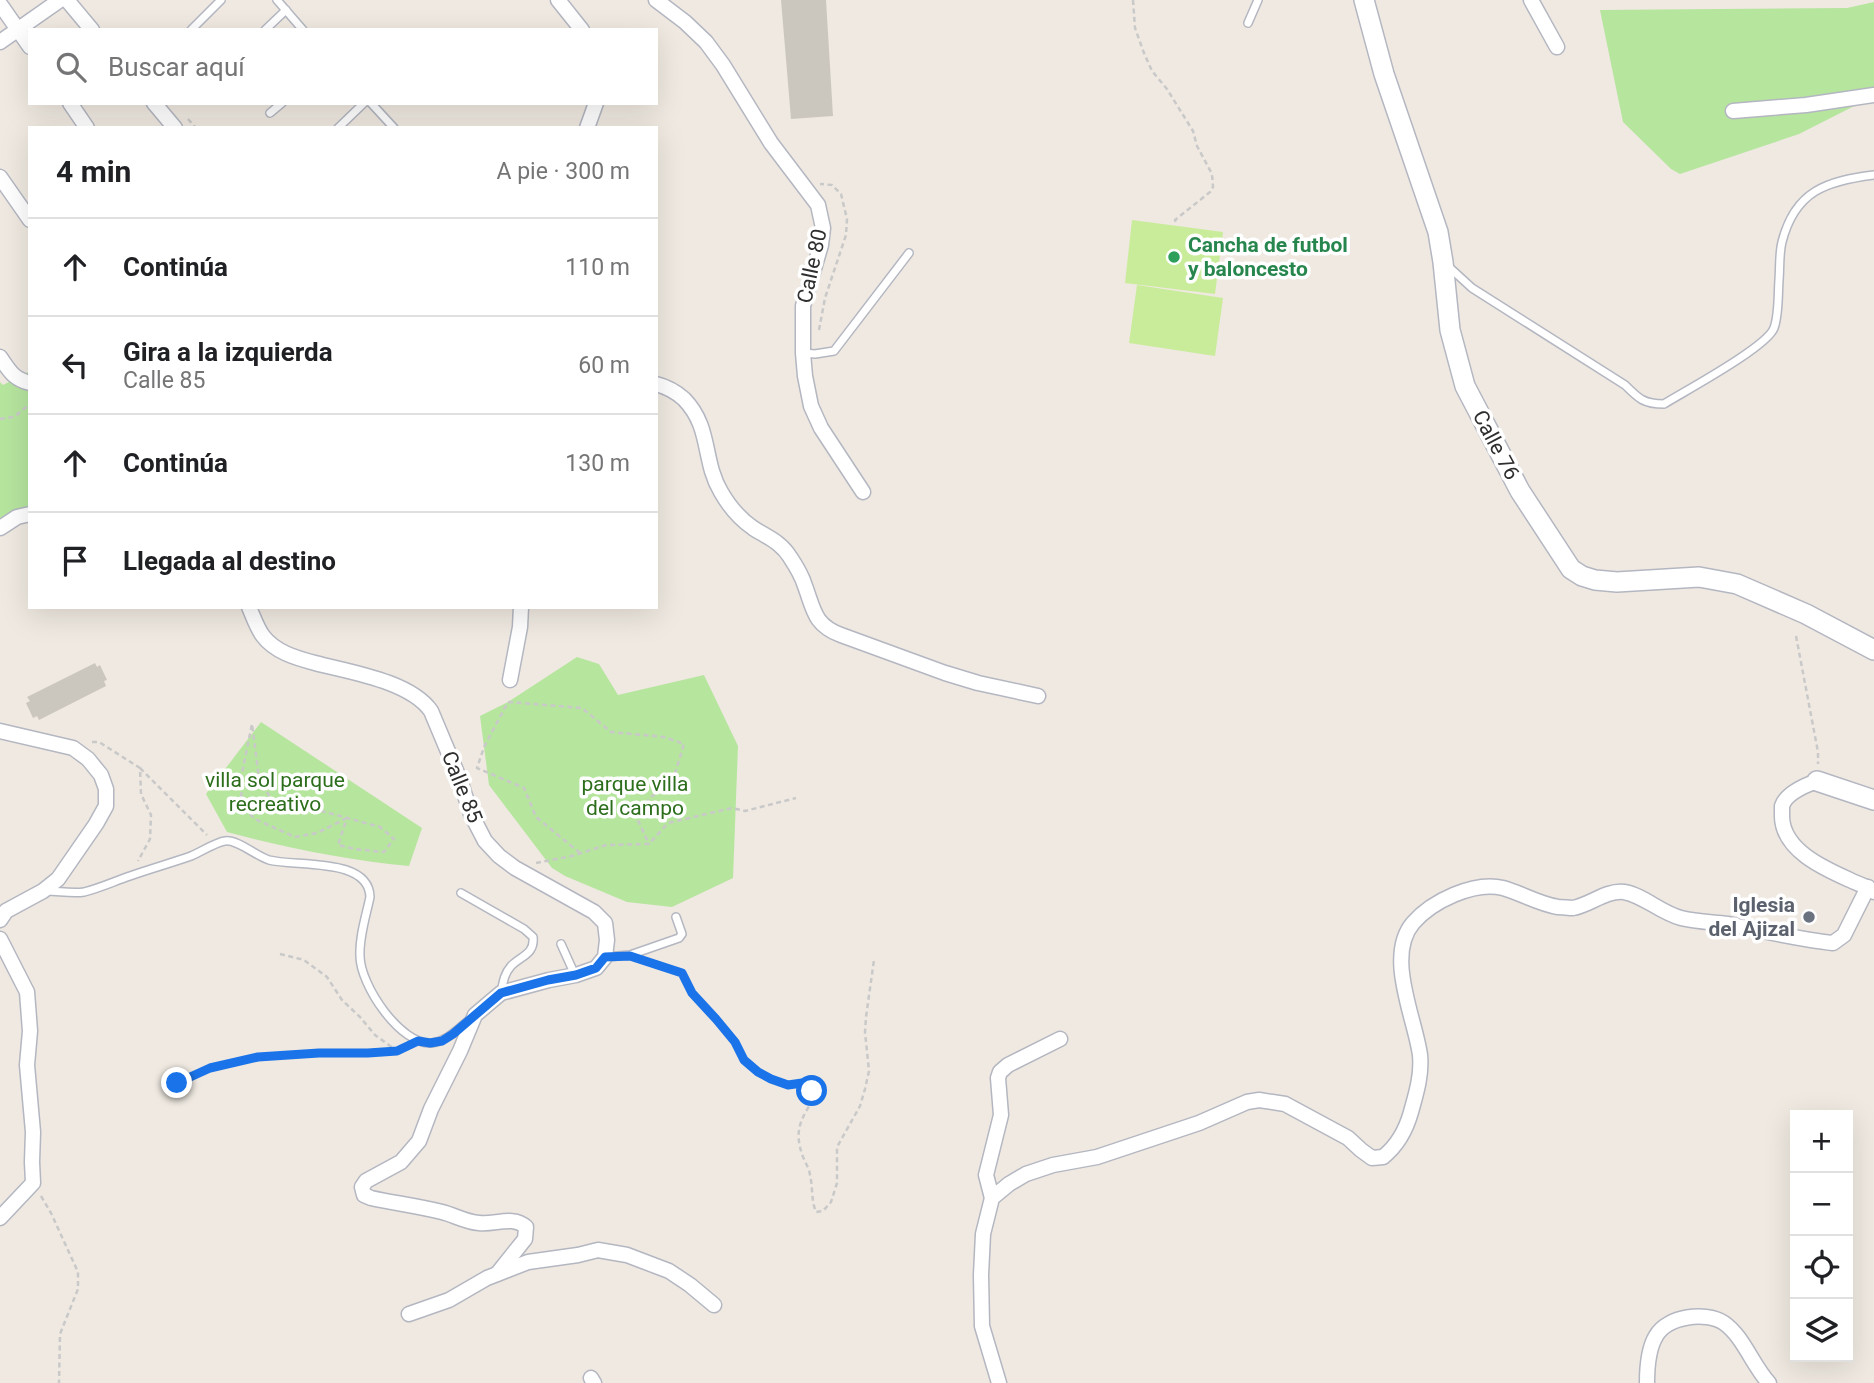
<!DOCTYPE html>
<html lang="es">
<meta charset="utf-8">
<style>
:root{--surface:#fff;--page:#f6f6f6;--text:#202124;--muted:#757577;--line:#e0e0e0}
body{margin:0;font-family:Roboto,sans-serif;background:var(--page);color:var(--text)}
.controls{position:absolute;right:21px;bottom:21px;display:grid;overflow:hidden;border-radius:0px;box-shadow:0 7px 28px #0002}
.controls button{width:63px;height:63px;display:grid;place-items:center;padding:0;border:0;border-bottom:2px solid var(--line);background:var(--surface);color:var(--text);font:35px sans-serif}
.stop{position:absolute;width:21px;height:21px;margin:-16px;border:5px solid #1a73e8;border-radius:50%;background:#fff}
.stop.end{background:#1a73e8;border-color:#fff;box-shadow:0 2px 7px #0008}
.list{margin:0;padding:0;list-style:none}
h2{display:flex;justify-content:space-between;align-items:center;height:91px;margin:0;padding:0 28px;font-size:30px}
h2 small{font-size:23px;font-weight:400;color:var(--muted)}
.list li{display:grid;grid-template-columns:46px 1fr auto;gap:21px;align-items:center;box-sizing:border-box;height:98px;padding:0 28px;border-top:2px solid var(--line)}
.list b{display:block;font-size:26px;white-space:nowrap}
.list p{margin:0;font-size:23px;white-space:nowrap;color:var(--muted)}
.list em{font-size:23px;font-style:normal;color:var(--muted)}
.icon{flex:none;width:38px;height:38px;fill:none;stroke:currentColor;stroke-width:2;stroke-linecap:round;stroke-linejoin:round}
.map{position:relative;flex:none;width:1874px;height:1383px;overflow:hidden}
.search{position:absolute;background:var(--surface);box-shadow:0 7px 28px #0002;left:28px;top:28px;width:630px;height:77px;display:flex;align-items:center;gap:18px;box-sizing:border-box;padding:0 24px;border-radius:0px;color:var(--muted);font-size:26px}
.panel{position:absolute;background:var(--surface);box-shadow:0 7px 28px #0002;left:28px;top:126px;width:630px;height:483px;border-radius:0px}
.map>svg:first-child{display:block}
.green{fill:#b6e59e}
.pitch{fill:#c9ec9a}
.building{fill:#cbc7bf}
.lines{fill:none;stroke-linecap:round;stroke-linejoin:round}
.service-casing{stroke:#b4b7c1;stroke-width:10}
.minor-casing{stroke:#b4b7c1;stroke-width:17}
.tertiary-casing{stroke:#b4b7c1;stroke-width:22}
.path{stroke:#c9c9c9;stroke-width:2.5;stroke-dasharray:5 3.5;stroke-linecap:butt}
.service{stroke:#fff;stroke-width:7}
.minor{stroke:#fff;stroke-width:14}
.tertiary{stroke:#fff;stroke-width:19}
.route{stroke:#1a73e8;stroke-width:9}
.leisure-dot{fill:#2e9e5b;stroke:#fff;stroke-width:2.5}
.worship-dot{fill:#6b7280;stroke:#fff;stroke-width:2.5}
.labels{text-anchor:middle;stroke-width:7;stroke-linejoin:round;paint-order:stroke}
.leisure-label{font-size:21px;font-weight:bold;fill:#27864d;stroke:#fff;text-anchor:start}
.street-label{font-size:21px;fill:#2e2e2e;stroke:#fff}
.park-label{font-size:21px;fill:#2c6e1b;stroke:#fff}
.worship-label{font-size:21px;font-weight:bold;fill:#5b616d;stroke:#fff;text-anchor:end}
</style>
<div class="map">
<svg width="1874" height="1383" viewBox="0 0 1874 1383">
<rect width="100%" height="100%" fill="#efe9e1"/>
<g class="green">
<polygon points="1874,2 1874,96 1799,134 1680,174 1671,169 1623,122 1600,10 1847,8"/>
<polygon points="30,371 30,510 0,523 0,382 3,385"/>
<polygon points="577,657 599,664 618,695 704,675 738,746 733,878 672,907 627,902 565,876 552,868 489,785 480,716 508,702"/>
<path d="M261,722L422,828L409,866C347,860 287,848 227,832L206,794Z"/>
</g>
<g class="pitch">
<polygon points="1132,220 1223,232 1215,294 1125,283"/>
<polygon points="1137,285 1223,298 1215,356 1129,343"/>
</g>
<g class="building">
<polygon points="781,0 826,0 833,116 791,119"/>
<polygon points="95,663 97,667 100,665 107,680 104,681 106,686 39,720 37,716 33,718 26,703 30,701 27,697"/>
</g>
<g class="lines">
<g class="service-casing">
<g id="service">
<polyline points="277,0 303,30"/>
<polyline points="1248,23 1258,0"/>
<polyline points="191,30 221,0"/>
<polyline points="265,30 286,10"/>
<polyline points="371,103 394,128"/>
<polyline points="270,113 282,103"/>
<polyline points="338,128 364,103"/>
<path d="M1449,267L1472,288L1625,385C1639,399 1644,404 1664,404C1685,391 1767,347 1774,328C1779,315 1778,293 1779,280C1780,268 1779,254 1782,242C1795,191 1826,181 1874,175"/>
<polyline points="803,353 815,354 834,351 909,253"/>
<path d="M47,891C58,891 73,894 84,892C100,888 115,881 130,876C150,869 171,863 191,856C201,852 216,842 225,841C237,839 256,856 269,860C296,867 369,857 370,897C366,916 359,937 360,956C360,985 401,1046 432,1043C447,1041 458,1029 469,1020"/>
<path d="M461,893L524,929L533,937C535,954 521,956 511,966C504,974 503,983 501,993"/>
<polyline points="561,944 575,975"/>
<polyline points="605,957 630,955 679,938 682,934 676,917"/>
</g>
</g>
<g class="minor-casing">
<g id="minor">
<polyline points="67,0 92,30"/>
<polyline points="558,0 582,30"/>
<polyline points="656,0 685,22 706,42 723,65 771,143 818,205 823,228 821,245 803,306 803,353 805,376 811,406 821,428 863,492"/>
<polyline points="1531,0 1557,47"/>
<polyline points="0,4 30,47"/>
<polyline points="0,42 60,0"/>
<polyline points="70,103 87,128"/>
<polyline points="154,103 175,128"/>
<polyline points="1733,111 1806,105 1874,95"/>
<polyline points="587,128 596,103"/>
<polyline points="0,177 30,220"/>
<path d="M0,357C9,370 13,379 30,383"/>
<path d="M656,384C668,387 675,391 684,399C712,428 702,460 721,492C729,506 740,519 753,528C767,537 781,542 790,557C796,566 802,576 805,586C814,610 814,625 841,635L945,673L978,683L1038,696"/>
<polyline points="0,528 17,517 30,514"/>
<path d="M249,607C253,616 257,628 263,636C275,652 296,658 315,663C349,672 410,681 431,711L460,780L471,814L485,841L499,856L515,868L594,912L605,923L607,940L605,957L596,968L576,975L549,980L501,993L475,1015L460,1051L431,1109L419,1141L401,1162L366,1181L362,1187L364,1195L371,1198C394,1203 418,1206 442,1212C454,1215 466,1222 479,1223C495,1225 513,1215 526,1227L525,1239L497,1274"/>
<polyline points="510,680 520,627 521,607"/>
<polyline points="0,731 73,748 88,759 101,775 106,789 106,806 96,824 58,879 43,891 6,911 0,920"/>
<path d="M1817,781C1806,785 1786,793 1782,806C1782,809 1782,813 1782,817C1783,850 1823,868 1850,880C1858,884 1867,886 1874,892"/>
<polyline points="0,939 27,992 30,1031 27,1065 33,1132 32,1162 33,1183 0,1218"/>
<polyline points="992,1198 986,1175 1001,1115 998,1078 1000,1072 1008,1065 1060,1039"/>
<polyline points="409,1314 449,1300 487,1278 528,1262 578,1255 598,1250 627,1255 669,1271 690,1285 714,1305"/>
<polyline points="591,1378 594,1383"/>
<path d="M999,1383L982,1326L981,1275L983,1234L992,1198L1009,1184L1026,1174L1053,1165L1097,1157L1199,1123L1247,1102L1259,1100L1285,1104L1348,1138L1361,1150L1372,1158L1383,1157C1398,1145 1406,1130 1411,1112C1416,1094 1422,1075 1420,1055C1415,1018 1385,956 1413,923C1432,901 1474,881 1503,888C1521,893 1539,904 1558,907C1562,907 1569,908 1573,908C1590,905 1606,890 1624,892C1643,895 1661,913 1681,918C1697,922 1713,922 1728,924C1763,931 1798,939 1833,943L1844,935L1868,887"/>
<path d="M1647,1383C1647,1368 1648,1349 1656,1336C1667,1316 1706,1311 1724,1323C1743,1336 1753,1366 1769,1383"/>
</g>
</g>
<g class="tertiary-casing">
<g id="tertiary">
<polyline points="1364,0 1384,74 1438,232 1443,262 1450,330 1465,386 1520,491 1571,569 1582,576 1595,580 1617,582 1699,577 1737,584 1806,614 1874,650"/>
<polyline points="1817,781 1874,800"/>
</g>
</g>
<g class="path">
<polyline points="1133,0 1135,28 1144,53 1152,71 1167,89 1193,131 1197,146 1212,174 1213,187 1210,192 1175,220 1177,225"/>
<polyline points="188,119 196,128"/>
<polyline points="819,330 825,298 846,235 847,219 841,194 832,185 820,184"/>
<polyline points="0,419 14,417 30,404"/>
<polyline points="1796,636 1818,752 1818,764"/>
<polyline points="92,742 99,742 140,768 141,794 151,815 150,839 138,861"/>
<polyline points="140,768 207,835"/>
<polyline points="347,818 317,833 295,837 255,819 241,805 242,773 252,724 259,778 271,799 285,801 380,827 394,839 384,852 355,849 338,845 347,818"/>
<polyline points="580,853 536,817 524,788 477,768 484,747 508,702 582,708 611,732 664,737 684,744 673,780 651,797 636,816 649,844"/>
<polyline points="536,863 572,856 606,845 649,844 668,823 732,808 745,811 796,798"/>
<polyline points="280,954 304,960 327,977 342,1000 360,1017 375,1035 397,1051 405,1047"/>
<path d="M649,961L682,973L692,994L716,1019L735,1042L745,1060L759,1072L771,1079L788,1085L802,1083L812,1091L814,1098C801,1119 794,1130 802,1154C804,1161 809,1167 810,1175C813,1187 811,1200 816,1212L823,1211L831,1202L837,1183V1147L860,1106L865,1089L869,1071L865,1032L866,1017L874,960"/>
<path d="M177,1083C203,1071 231,1060 260,1057C305,1051 351,1055 397,1051"/>
<polyline points="41,1196 51,1213 78,1272 78,1289 60,1334 59,1383"/>
</g>
<use href="#service" class="service"/>
<use href="#minor" class="minor"/>
<use href="#tertiary" class="tertiary"/>
</g>
<g class="lines">
<polyline class="route" points="177,1083 210,1068 258,1057 319,1053 368,1053 397,1051 418,1041 430,1043 442,1041 453,1034 501,993 548,980 576,975 596,968 605,957 630,956 682,973 692,993 716,1019 735,1042 744,1060 758,1072 771,1079 788,1085 802,1083 812,1091"/>
</g>
<circle class="leisure-dot" cx="1174" cy="257" r="7"/>
<circle class="worship-dot" cx="1809" cy="917" r="7"/>
<g class="labels">
<g class="leisure-label">
<text x="1188" y="252">Cancha de futbol<tspan x="1188" dy="24">y baloncesto</tspan></text>
</g>
<g class="street-label">
<text transform="translate(812 266) rotate(-78)" y="7">Calle 80</text>
<text transform="translate(1496 445) rotate(62)" y="7">Calle 76</text>
<text transform="translate(462 787) rotate(68)" y="7">Calle 85</text>
</g>
<g class="park-label">
<text x="275" y="787">villa sol parque<tspan x="275" dy="24">recreativo</tspan></text>
<text x="635" y="791">parque villa<tspan x="635" dy="24">del campo</tspan></text>
</g>
<g class="worship-label">
<text x="1795" y="912">Iglesia<tspan x="1795" dy="24">del Ajizal</tspan></text>
</g>
</g>
</svg>
<div class="controls">
<button>+</button>
<button>−</button>
<button><svg class="icon" aria-label="locate" viewBox="0 0 24 24"><circle cx="12" cy="12" r="6"/><path d="M12 2v4M12 18v4M2 12h4M18 12h4"/></svg></button>
<button><svg class="icon" aria-label="layers" viewBox="0 0 24 24"><path d="M12 4l9 5-9 5-9-5zM3 14l9 5 9-5"/></svg></button>
</div>
<div class="stop" style="left:812px;top:1091px"></div>
<div class="stop end" style="left:177px;top:1083px"></div>
<div class="search"><svg class="icon" aria-label="search" viewBox="0 0 24 24"><circle cx="10" cy="10" r="6"/><path d="M15 15l6 6"/></svg>Buscar aquí</div>
<section class="panel">
<h2>4 min<small>A pie · 300 m</small></h2>
<ul class="list">
<li><svg class="icon" aria-label="ahead" viewBox="0 0 24 24"><path d="M12 20V5M6 11l6-6 6 6"/></svg><div><b>Continúa</b></div><em>110 m</em></li>
<li><svg class="icon" aria-label="left" viewBox="0 0 24 24"><path d="M17 20v-9H6M10 6l-5 5 5 5"/></svg><div><b>Gira a la izquierda</b><p>Calle 85</p></div><em>60 m</em></li>
<li><svg class="icon" aria-label="ahead" viewBox="0 0 24 24"><path d="M12 20V5M6 11l6-6 6 6"/></svg><div><b>Continúa</b></div><em>130 m</em></li>
<li><svg class="icon" aria-label="arrive" viewBox="0 0 24 24"><path d="M6 21V4h12l-3 4 3 4H6"/></svg><div><b>Llegada al destino</b></div></li>
</ul>
</section>
</div>
